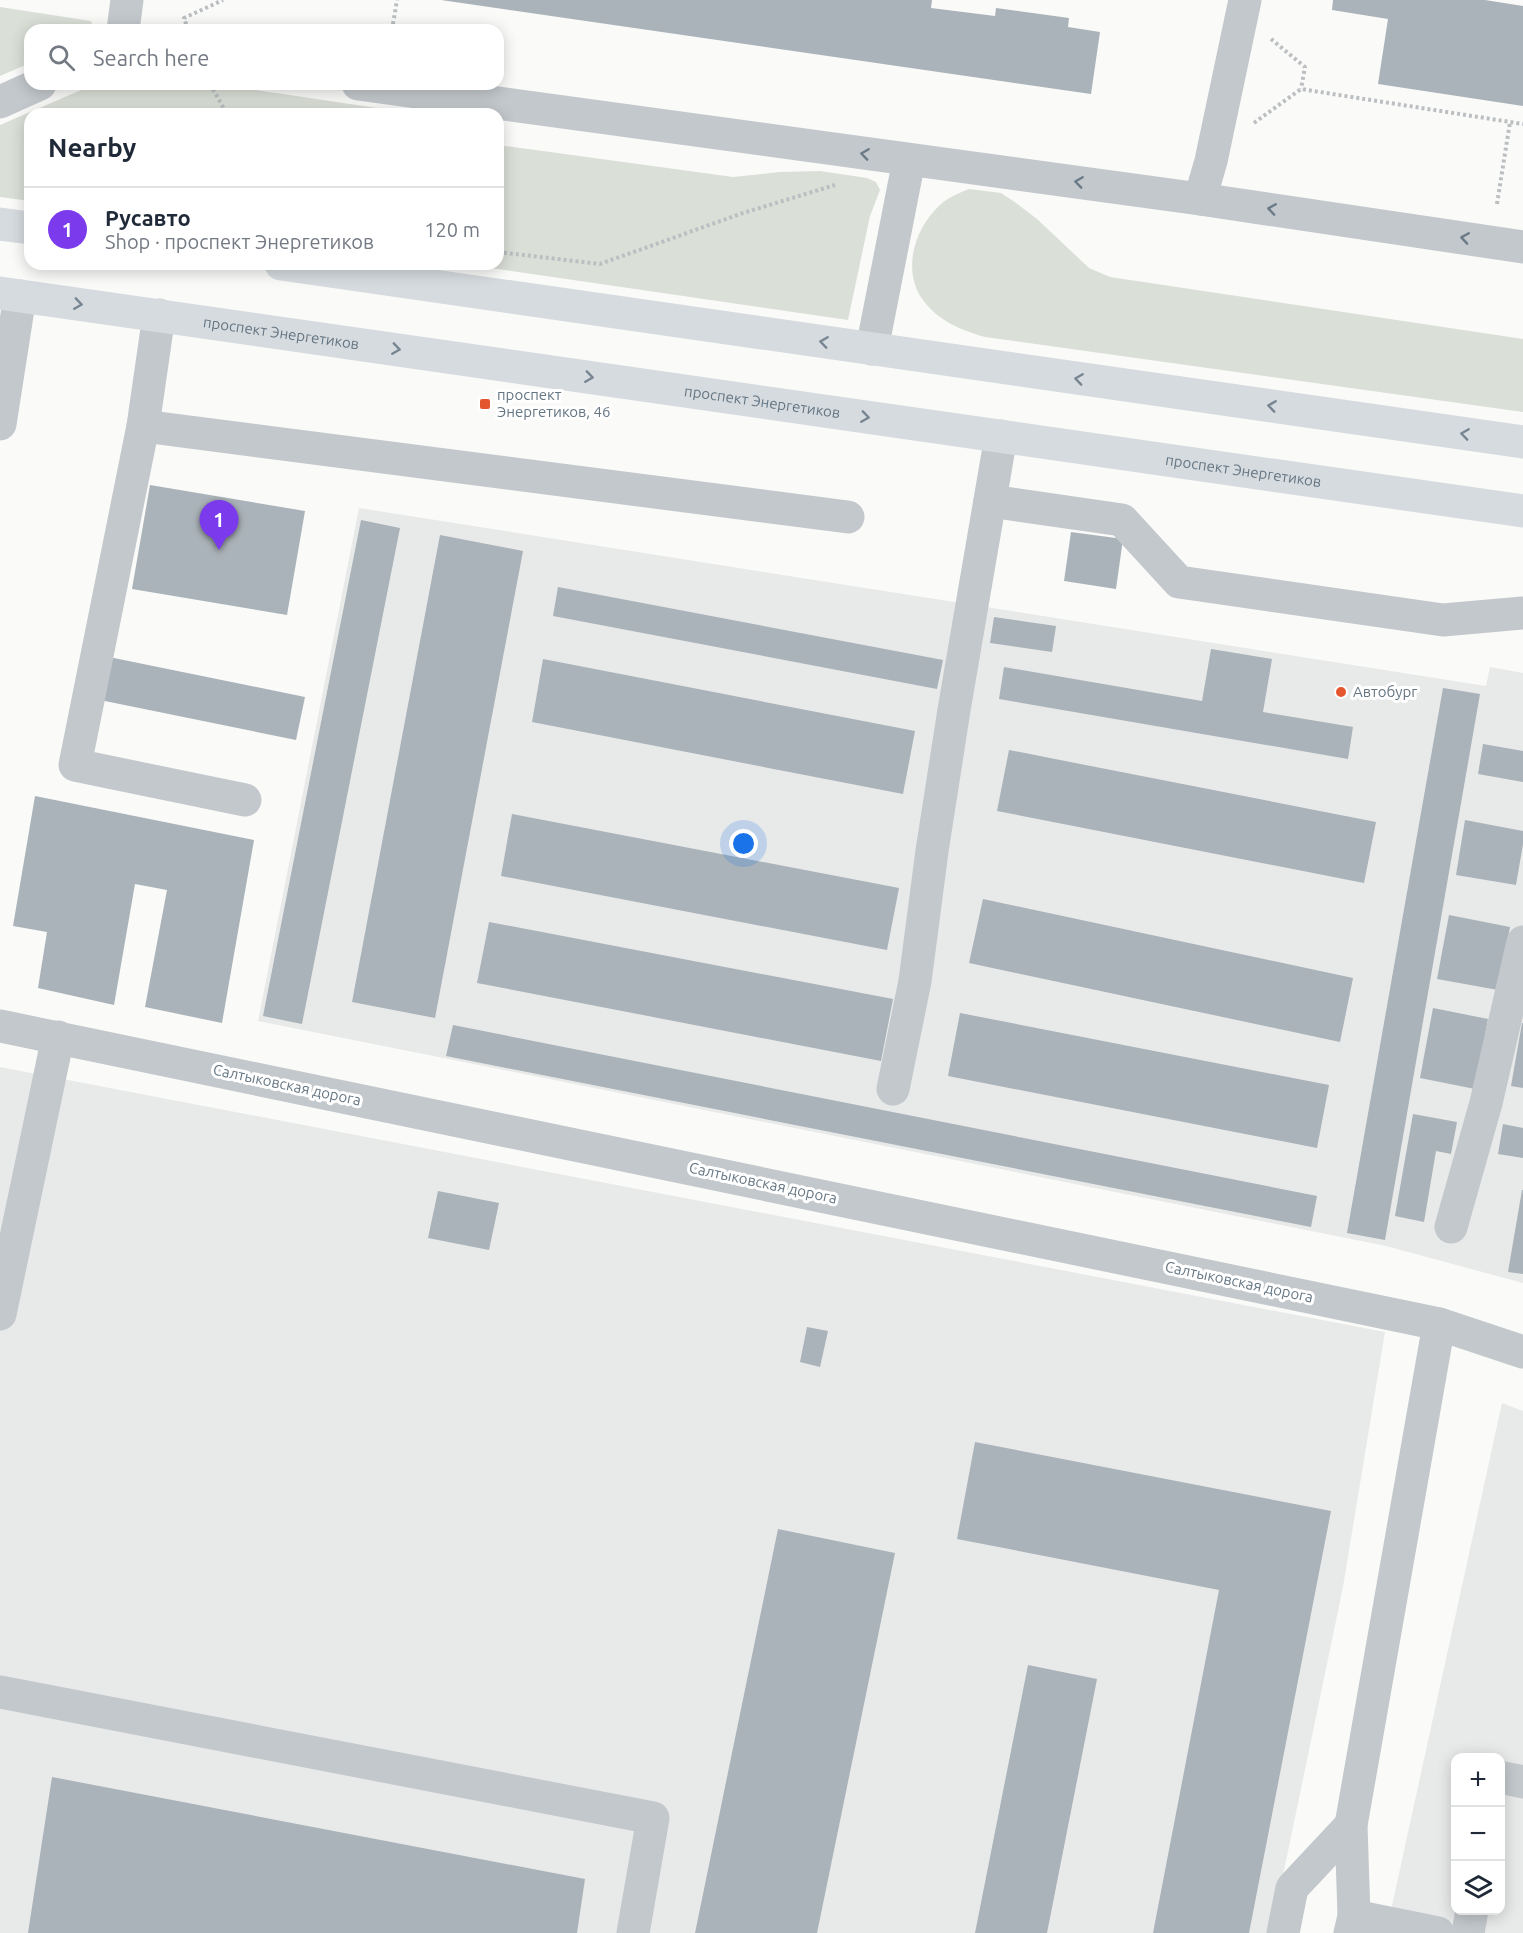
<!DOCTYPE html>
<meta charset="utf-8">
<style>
:root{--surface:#fff;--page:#f2f2f3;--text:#1f2937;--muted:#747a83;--line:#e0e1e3;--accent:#7c3aed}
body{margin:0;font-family:Ubuntu,sans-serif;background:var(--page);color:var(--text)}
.controls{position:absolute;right:18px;bottom:18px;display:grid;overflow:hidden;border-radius:12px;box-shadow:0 3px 15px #0003}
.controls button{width:54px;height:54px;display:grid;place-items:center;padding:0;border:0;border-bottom:2px solid var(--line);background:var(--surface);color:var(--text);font:30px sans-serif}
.you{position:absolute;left:744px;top:844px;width:21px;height:21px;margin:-15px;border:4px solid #fff;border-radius:50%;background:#1a73e8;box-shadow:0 0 0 9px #1a73e833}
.badge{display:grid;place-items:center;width:39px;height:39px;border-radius:50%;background:var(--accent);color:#fff;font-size:20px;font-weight:700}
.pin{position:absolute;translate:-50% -50px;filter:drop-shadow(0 2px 3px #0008)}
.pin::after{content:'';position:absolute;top:32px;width:21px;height:18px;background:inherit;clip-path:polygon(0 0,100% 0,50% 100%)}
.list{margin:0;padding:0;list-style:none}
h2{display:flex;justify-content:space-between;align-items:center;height:78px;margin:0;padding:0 24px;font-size:26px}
h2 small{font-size:20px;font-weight:400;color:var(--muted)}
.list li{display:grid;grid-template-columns:39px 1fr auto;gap:18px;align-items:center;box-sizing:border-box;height:84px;padding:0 24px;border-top:2px solid var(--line)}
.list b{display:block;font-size:22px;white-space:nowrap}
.list p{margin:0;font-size:20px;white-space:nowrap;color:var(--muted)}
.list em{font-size:20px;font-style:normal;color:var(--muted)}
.icon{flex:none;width:33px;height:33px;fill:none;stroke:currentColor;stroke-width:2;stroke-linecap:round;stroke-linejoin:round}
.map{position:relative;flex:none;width:1523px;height:1933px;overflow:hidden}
.search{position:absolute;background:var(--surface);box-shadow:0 3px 15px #0003;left:24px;top:24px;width:480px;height:66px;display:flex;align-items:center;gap:15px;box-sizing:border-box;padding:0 21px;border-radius:18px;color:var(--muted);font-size:22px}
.panel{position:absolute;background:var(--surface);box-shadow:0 3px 15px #0003;left:24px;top:108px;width:480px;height:162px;border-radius:18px}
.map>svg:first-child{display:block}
.built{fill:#e8e9e9;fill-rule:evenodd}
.green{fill:#dadfd7}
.building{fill:#aab3b9}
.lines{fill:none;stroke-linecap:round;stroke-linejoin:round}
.path{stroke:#bbbfc2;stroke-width:4;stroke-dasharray:3 3;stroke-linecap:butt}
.minor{stroke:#c3c8cc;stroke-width:33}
.major{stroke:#d6dbdf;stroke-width:33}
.oneway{stroke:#6a7a87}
.oneway2{stroke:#768591}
.poi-dot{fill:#e4572e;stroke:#fff;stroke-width:2}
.labels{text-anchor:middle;stroke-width:6;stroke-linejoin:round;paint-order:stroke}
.street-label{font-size:15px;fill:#657683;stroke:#fff}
.poi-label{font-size:15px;fill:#657683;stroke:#fff;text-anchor:start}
</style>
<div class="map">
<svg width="1523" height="1933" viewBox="0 0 1523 1933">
<rect width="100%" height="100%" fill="#fafaf8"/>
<g class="built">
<polygon points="359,508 1486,686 1490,667 1523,673 1523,1283 1386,1246 258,1021"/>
<polygon points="0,1067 1385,1332 1343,1587 1271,1933 0,1933"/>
<path d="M1502,1403L1523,1411V1933H1386ZM1456,1758H1500V1910H1456Z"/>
</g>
<g class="green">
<polygon points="0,7 91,21 94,30 30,30 30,63 0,76"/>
<polygon points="95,84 216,84 417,114 30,114 30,201 0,197 0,125"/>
<polygon points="498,145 733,177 780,172 820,171 867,178 876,182 880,190 870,216 848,320 463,264 498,264"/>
<path d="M969,189L1001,193L1016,203L1037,219L1089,268L1110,277L1523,339V412L985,337C961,330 938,321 923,300C901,270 915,227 941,204C949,197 959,193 969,189Z"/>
</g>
<g class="building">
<polygon points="441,0 932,0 931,8 995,16 996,8 1069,18 1068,27 1100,32 1091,94"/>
<polygon points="1333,0 1485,0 1523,6 1523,106 1378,84 1388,19 1332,10"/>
<polygon points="150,485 305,511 287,615 132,589"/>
<polygon points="361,520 400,528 302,1024 263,1016"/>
<polygon points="1071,532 1123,539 1116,589 1064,581"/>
<polygon points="440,535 523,551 435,1018 352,1002"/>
<polygon points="558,587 943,660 937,689 553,616"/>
<polygon points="994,617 1056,626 1052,652 990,643"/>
<polygon points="1211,649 1272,659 1263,712 1353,727 1348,759 999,699 1004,667 1202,701"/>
<polygon points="104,656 305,697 296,740 95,699"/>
<polygon points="543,659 915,731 903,794 532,722"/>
<polygon points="1443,688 1480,694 1385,1240 1347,1233"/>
<polygon points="1483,744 1523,751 1523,782 1478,774"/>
<polygon points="1009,750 1376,822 1364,883 997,811"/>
<polygon points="35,796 254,840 222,1023 145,1007 167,890 135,884 114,1005 38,988 47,932 13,926"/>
<polygon points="512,814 899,888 887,950 501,876"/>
<polygon points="1465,820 1523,831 1523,844 1516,885 1456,875"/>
<polygon points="983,899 1353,978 1340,1042 969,963"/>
<polygon points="1449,915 1510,927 1498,990 1437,979"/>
<polygon points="489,922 893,999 881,1061 477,983"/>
<polygon points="1433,1008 1488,1019 1475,1089 1420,1078"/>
<polygon points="960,1013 1329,1085 1317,1148 948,1076"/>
<polygon points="1522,1023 1523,1023 1523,1088 1511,1086"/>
<polygon points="453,1025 1317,1196 1311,1227 446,1056"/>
<polygon points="1413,1114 1457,1122 1451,1154 1436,1151 1424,1222 1395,1216"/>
<polygon points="1503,1124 1523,1128 1523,1158 1498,1154"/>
<polygon points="1522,1190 1523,1190 1523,1274 1508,1272"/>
<polygon points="438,1191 499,1203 489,1250 428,1238"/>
<polygon points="807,1327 828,1331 820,1367 800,1362"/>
<polygon points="975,1442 1331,1511 1249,1933 1153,1933 1219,1590 957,1539"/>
<polygon points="778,1529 895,1553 817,1933 695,1933"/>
<polygon points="1028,1665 1097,1679 1047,1933 975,1933"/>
<polygon points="52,1777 585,1879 577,1933 28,1933"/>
</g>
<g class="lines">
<g class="path">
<polyline points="188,30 184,18 223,0"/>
<polyline points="392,30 397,0"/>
<polyline points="1271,39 1305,67 1301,89"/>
<polyline points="210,84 227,114"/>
<polyline points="1254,123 1301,89 1523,124"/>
<polyline points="1497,204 1510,122"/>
<polyline points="498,252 600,264 743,213 835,185"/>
</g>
<g class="minor">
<polyline points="123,30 127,0"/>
<polyline points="358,84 1200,199 1523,247"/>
<polyline points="0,102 40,84"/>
<polyline points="1200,199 1211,161 1245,0"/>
<polyline points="159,315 143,426 75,765 245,800"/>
<polyline points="872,349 909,160"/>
<polyline points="0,424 20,296"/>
<polyline points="143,426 848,517"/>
<polyline points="990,501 1122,520 1179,582 1443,620 1523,613"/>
<polyline points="0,1026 1439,1324 1523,1352"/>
<polyline points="893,1089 915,981 932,851 954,710 1001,436"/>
<polyline points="1451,1227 1486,1103 1523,942"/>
<polyline points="0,1314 58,1037"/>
<polyline points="0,1692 653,1818 633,1933"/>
<polyline points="1500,1777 1523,1782"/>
<polyline points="1354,1916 1438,1933"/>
<polyline points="1283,1933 1292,1888 1351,1825"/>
<polyline points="1350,1933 1354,1916 1351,1825 1439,1324"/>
<polyline points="1468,1933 1472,1910"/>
</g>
<g class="major">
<polyline points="0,224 30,228"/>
<polyline points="281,264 1523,442"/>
<path id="s1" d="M0,293L1523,511"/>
</g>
</g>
<defs><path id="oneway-chevron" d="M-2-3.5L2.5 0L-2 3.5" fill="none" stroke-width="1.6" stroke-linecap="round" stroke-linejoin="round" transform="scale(1.5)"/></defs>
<g class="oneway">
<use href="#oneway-chevron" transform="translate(865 154) rotate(-172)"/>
<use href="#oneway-chevron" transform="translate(1079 182) rotate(-172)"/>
<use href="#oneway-chevron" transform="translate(1272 209) rotate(-171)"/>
<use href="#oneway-chevron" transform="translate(1465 238) rotate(-171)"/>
</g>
<g class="oneway2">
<use href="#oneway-chevron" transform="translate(78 304) rotate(8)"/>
<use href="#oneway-chevron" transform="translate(824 342) rotate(-172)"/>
<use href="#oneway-chevron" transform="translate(396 349) rotate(8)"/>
<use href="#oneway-chevron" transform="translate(589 377) rotate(8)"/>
<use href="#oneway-chevron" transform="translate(1079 379) rotate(-172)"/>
<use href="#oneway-chevron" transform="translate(1272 406) rotate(-172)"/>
<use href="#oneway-chevron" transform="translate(865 417) rotate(8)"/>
<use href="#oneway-chevron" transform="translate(1465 434) rotate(-172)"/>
</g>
<g class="poi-dot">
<rect x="479" y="398" width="12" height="12" rx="3"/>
<circle cx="1341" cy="692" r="6"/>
</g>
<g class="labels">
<g class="street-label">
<text dy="5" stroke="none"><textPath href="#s1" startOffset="284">проспект Энергетиков</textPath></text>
<text dy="5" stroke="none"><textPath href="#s1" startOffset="770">проспект Энергетиков</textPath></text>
<text dy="5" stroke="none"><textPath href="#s1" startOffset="1256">проспект Энергетиков</textPath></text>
<text transform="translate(287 1085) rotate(12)" y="5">Салтыковская дорога</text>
<text transform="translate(763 1183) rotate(12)" y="5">Салтыковская дорога</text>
<text transform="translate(1239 1282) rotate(12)" y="5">Салтыковская дорога</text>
</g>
<g class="poi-label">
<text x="497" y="400">проспект<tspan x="497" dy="17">Энергетиков, 46</tspan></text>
<text x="1353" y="697">Автобург</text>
</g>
</g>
</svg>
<div class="controls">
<button>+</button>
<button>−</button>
<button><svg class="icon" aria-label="layers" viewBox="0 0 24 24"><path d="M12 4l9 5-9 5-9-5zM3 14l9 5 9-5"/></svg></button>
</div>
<div class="you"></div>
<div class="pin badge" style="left:219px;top:550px">1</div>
<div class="search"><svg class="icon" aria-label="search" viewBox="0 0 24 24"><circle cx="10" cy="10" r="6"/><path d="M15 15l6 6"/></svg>Search here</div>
<section class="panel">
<h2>Nearby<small></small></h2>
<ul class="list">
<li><span class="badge">1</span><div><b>Русавто</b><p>Shop · проспект Энергетиков</p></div><em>120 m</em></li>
</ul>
</section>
</div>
